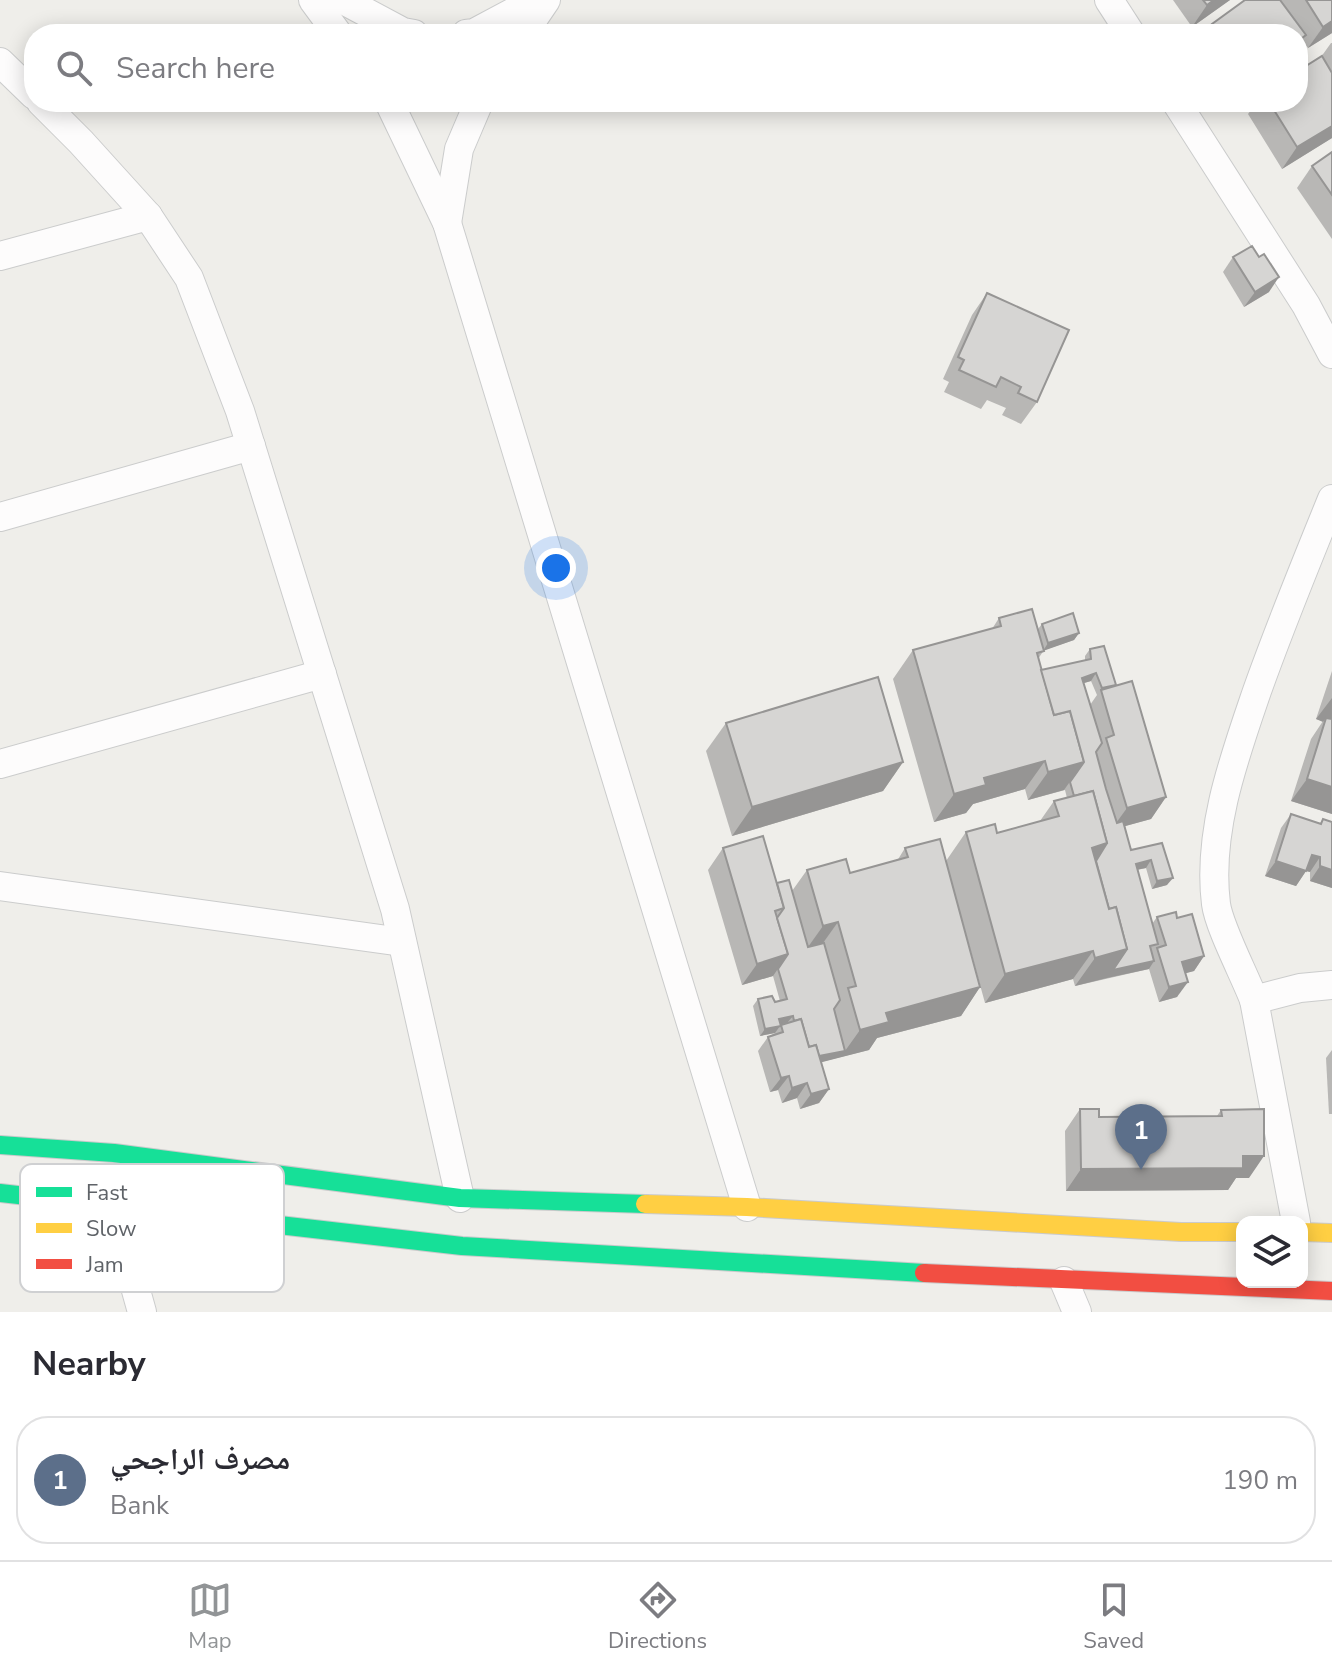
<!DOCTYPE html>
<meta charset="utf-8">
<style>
:root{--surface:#fff;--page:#f7f7f7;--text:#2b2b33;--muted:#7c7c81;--line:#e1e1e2;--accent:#919496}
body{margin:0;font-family:"Nunito Sans","Noto Naskh Arabic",sans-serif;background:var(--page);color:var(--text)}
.controls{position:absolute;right:24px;bottom:24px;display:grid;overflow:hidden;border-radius:16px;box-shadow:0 4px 20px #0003}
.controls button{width:72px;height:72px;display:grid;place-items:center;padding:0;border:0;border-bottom:2px solid var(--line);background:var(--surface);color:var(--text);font:40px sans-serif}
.you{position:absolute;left:556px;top:568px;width:28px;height:28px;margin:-20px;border:6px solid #fff;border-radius:50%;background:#1a73e8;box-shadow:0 0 0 12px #1a73e833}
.badge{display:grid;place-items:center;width:52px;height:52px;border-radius:50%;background:var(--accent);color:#fff;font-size:26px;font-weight:700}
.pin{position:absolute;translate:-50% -66px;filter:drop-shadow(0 2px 4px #0008)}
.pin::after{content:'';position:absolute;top:42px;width:28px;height:24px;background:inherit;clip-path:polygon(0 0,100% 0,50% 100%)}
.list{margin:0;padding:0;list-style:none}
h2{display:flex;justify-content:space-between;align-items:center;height:104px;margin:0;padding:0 32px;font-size:34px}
h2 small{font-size:26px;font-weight:400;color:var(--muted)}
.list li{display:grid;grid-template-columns:52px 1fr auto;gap:24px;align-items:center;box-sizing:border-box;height:128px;margin:0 16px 16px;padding:0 16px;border:2px solid var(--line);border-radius:32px}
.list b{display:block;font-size:30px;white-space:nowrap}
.list p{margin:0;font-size:26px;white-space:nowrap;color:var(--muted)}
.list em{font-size:26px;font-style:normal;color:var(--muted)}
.icon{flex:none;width:44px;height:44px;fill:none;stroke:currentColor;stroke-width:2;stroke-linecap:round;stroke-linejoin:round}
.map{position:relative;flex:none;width:1332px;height:1312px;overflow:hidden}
.search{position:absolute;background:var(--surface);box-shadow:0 4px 20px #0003;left:24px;right:24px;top:24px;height:88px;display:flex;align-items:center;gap:20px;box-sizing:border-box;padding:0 28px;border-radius:32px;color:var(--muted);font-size:30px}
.sheet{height:248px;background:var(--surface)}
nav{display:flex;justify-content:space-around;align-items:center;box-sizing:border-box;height:112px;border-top:2px solid var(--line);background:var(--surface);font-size:22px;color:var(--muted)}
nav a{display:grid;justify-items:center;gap:4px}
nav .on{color:var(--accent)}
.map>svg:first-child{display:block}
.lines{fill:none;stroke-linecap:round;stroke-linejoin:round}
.street-casing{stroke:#cbcccc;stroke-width:30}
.fast-casing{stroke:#cacacb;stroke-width:20}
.slow-casing{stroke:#cacacb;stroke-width:20}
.jam-casing{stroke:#cacacb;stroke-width:20}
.street{stroke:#fdfcfc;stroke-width:28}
.fast{stroke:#16e098;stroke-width:18}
.slow{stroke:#ffcf43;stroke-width:18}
.jam{stroke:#f24e42;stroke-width:18}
.wall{fill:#b8b7b5;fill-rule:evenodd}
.shaded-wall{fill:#969594}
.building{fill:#d6d5d3;stroke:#969594;stroke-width:2}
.key{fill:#fff;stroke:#cfd0d2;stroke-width:2}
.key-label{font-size:22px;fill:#5f6368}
</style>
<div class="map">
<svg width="1332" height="1312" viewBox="0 0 1332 1312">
<rect width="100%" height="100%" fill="#efeeea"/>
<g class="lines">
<g class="street-casing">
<g id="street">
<polyline points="313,0 338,34"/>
<polyline points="343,0 403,32 414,34"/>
<polyline points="1109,0 1131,34"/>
<polyline points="466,34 474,33 536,0"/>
<polyline points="523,34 546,0"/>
<polyline points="0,62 34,95"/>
<polyline points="41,102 81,142 148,216 189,278 240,411 395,909 460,1198"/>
<polyline points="389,102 447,223 747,1207"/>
<polyline points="1176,102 1306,305 1332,354"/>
<polyline points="447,223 459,149 479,102"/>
<polyline points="0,256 148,216"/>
<polyline points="0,517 251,446"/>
<polyline points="0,764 322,674"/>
<polyline points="0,886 402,942"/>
<path d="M1254,1000C1245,976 1219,927 1216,904C1207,832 1234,758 1257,691C1280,626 1306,563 1332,499"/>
<polyline points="112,1204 142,1312"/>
<polyline points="1296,1222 1254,1000 1300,988 1332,985"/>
<polyline points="1064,1281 1077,1312"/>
</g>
</g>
<g class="fast-casing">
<g id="fast">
<polyline points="0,1145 114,1153 460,1198 645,1204"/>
<polyline points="0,1193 462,1246 924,1273"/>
</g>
</g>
<g class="slow-casing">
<g id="slow">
<polyline points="645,1204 747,1207 1181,1232 1242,1232"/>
<polyline points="1302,1232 1332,1233"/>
</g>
</g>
<g class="jam-casing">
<polyline id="jam" points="924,1273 1332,1291"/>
</g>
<use href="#street" class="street"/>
<use href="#fast" class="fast"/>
<use href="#slow" class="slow"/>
<use href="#jam" class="jam"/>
</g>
<g class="wall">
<polygon points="1173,0 1230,0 1192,27"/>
<polygon points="1245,0 1332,0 1332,33 1308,48 1302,40 1298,46 1298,34 1205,34 1212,24"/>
<polygon points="1331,43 1332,43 1332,138 1282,169 1248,114 1257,102 1298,102 1321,57"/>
<polygon points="1332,152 1332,239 1297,188 1312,166"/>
<polygon points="1233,257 1269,292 1244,307 1223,272"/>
<polygon points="987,293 1037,402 1021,424 1002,415 1006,408 987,400 981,409 944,392 949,382 943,379 972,315"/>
<path d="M999,618L1038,629L1042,624L1079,633L1074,640L1044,650L1038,659L1041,670L1085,661V656L1090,649L1116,685L1166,797L1151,819L1125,826L1131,850L1162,843L1167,885L1152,889L1146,868L1137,870L1152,924L1157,917L1177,918L1204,956L1194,971L1185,973L1177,997L1159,1002L1149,969L1075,986L1073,979L985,1003L946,861L966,832L997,833L1040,821L1054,801L1067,798L1065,790L1028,800L1025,789L973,804L966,813L934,822L893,679L913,650L992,629ZM1091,681L1097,695L1090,705L1084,683Z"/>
<polygon points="1332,671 1332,814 1291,801 1311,739 1323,721 1316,719"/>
<polygon points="726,723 903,762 883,791 732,836 706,751"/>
<polygon points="1291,814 1320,823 1323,819 1332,822 1332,888 1310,881 1310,872 1306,871 1296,886 1265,876 1281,828"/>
<polygon points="723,848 777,883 792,891 807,870 850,873 897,861 905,848 980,987 961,1016 877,1038 869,1050 821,1062 829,1089 819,1103 800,1109 797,1098 782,1103 778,1090 770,1092 758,1051 768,1037 775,1033 760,1036 753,1006 758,999 775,1002 780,1001 773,976 742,985 708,870"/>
<polygon points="1332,1050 1332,1114 1329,1114 1326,1058"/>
<polygon points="1080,1109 1099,1117 1217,1116 1221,1110 1249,1178 1236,1178 1228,1190 1066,1191 1065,1131"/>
</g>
<g class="shaded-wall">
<polygon points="1214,0 1230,0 1192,27 1207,5"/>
<polygon points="1332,21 1332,33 1308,48 1323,27"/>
<polygon points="1332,126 1332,138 1282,169 1297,147"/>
<polygon points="1279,277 1269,292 1244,307 1255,292"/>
<polygon points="1079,633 1074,640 1043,651 1048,643"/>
<polygon points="1096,673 1091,681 1077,685 1082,678"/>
<polygon points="1332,698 1332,724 1326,718 1323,722 1316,719"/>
<polygon points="1045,761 1025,789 973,804 966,813 934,822 954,794 984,778"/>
<polygon points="903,762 883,791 732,836 752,807"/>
<polygon points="1084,762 1064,790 1028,800 1048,772"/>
<polygon points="1307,779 1332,787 1332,814 1291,801"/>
<polygon points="1166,797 1151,819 1111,830 1127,808"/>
<polygon points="1107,843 1088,872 1092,848"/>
<polygon points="1312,855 1320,857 1310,872 1306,871 1296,886 1265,876 1276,861"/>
<polygon points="1151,860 1146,868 1130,871 1136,864"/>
<polygon points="1320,866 1332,870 1332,888 1310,881"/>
<polygon points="1173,878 1167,885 1152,889 1157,881"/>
<polygon points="838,922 818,950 803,954 823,926"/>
<polygon points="1127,949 1154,961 1149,969 1107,978 1075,986 1095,958"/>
<polygon points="1093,951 1073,979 985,1003 1005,974"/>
<polygon points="788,954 773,976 742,985 757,964"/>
<polygon points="1204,956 1194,971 1172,977 1182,962"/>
<polygon points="1188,982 1177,997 1159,1002 1169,987"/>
<polygon points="980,987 961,1016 877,1038 869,1050 807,1066 812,1058 845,1051 860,1030 886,1013"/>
<polygon points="793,1016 787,1023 774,1026 779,1019"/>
<polygon points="780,1026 775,1033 760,1036 765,1029"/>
<polygon points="789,1076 778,1090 770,1092 781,1078"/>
<polygon points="807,1083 797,1098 782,1103 792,1088"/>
<polygon points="829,1089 819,1103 800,1109 811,1094"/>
<polygon points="1243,1156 1264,1156 1249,1178 1236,1178 1228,1190 1066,1191 1081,1169"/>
</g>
<g class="building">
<polygon points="1203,0 1214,0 1207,5"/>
<polygon points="1245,0 1280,0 1306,35 1298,41 1298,34 1219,34 1212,24"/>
<polygon points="1306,0 1332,0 1332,21 1323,27"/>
<polygon points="1082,29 1084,34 1075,34"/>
<polygon points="1322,56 1332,73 1332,126 1297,147 1269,102 1298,102 1298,71"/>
<polygon points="1332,152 1332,195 1312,166"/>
<polygon points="1252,246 1259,257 1264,254 1279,277 1255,292 1233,257"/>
<polygon points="987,293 1069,330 1037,402 1018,393 1021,387 1001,377 996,387 959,370 964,360 958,357"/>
<polygon points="1032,609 1044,651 1037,653 1054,715 1070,711 1084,762 1048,772 1045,761 984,778 986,785 954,794 913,650 1001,626 999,618"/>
<polygon points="1073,613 1079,633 1048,643 1042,624"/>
<polygon points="1104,646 1116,685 1102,688 1096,673 1082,678 1102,743 1096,752 1106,789 1117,823 1123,821 1131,850 1162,843 1173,878 1157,881 1151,860 1136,864 1158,944 1150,946 1154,961 1113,970 1127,949 1116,907 1109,909 1096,861 1107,843 1093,791 1074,796 1070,782 1084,762 1070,711 1054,715 1041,670 1091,659 1090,649"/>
<polygon points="878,677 903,762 752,807 726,723"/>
<polygon points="1132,681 1166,797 1127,808 1106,738 1114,735 1101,690"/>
<polygon points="1326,718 1332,719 1332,787 1307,779"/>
<polygon points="1093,791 1107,843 1092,848 1109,909 1116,907 1127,949 1095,958 1093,951 1005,974 966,832 995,824 997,833 1059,816 1054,801"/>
<polygon points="1291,814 1321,824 1323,819 1332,822 1332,870 1320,866 1320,857 1312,855 1306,871 1276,861"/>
<polygon points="763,836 784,908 775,911 788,954 757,964 723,848"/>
<polygon points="940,839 980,987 886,1013 889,1022 860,1030 848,988 856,986 838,922 823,926 807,870 846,859 850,873 908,857 905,848"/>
<polygon points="789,880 808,947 824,943 840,1000 834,1009 845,1051 819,1056 816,1045 809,1047 801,1019 794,1021 793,1016 779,1019 781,1026 765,1029 758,999 772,996 775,1002 787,999 778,969 788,954 777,918 784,908 777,883"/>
<polygon points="1176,912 1177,918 1192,914 1204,956 1182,962 1188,982 1169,987 1157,948 1166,945 1157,917"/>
<polygon points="801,1019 809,1047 816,1045 829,1089 811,1094 807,1083 792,1088 789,1076 781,1078 768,1037 783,1032 781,1025"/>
<polygon points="1080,1109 1099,1109 1099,1117 1222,1116 1221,1110 1264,1109 1264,1156 1243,1156 1243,1168 1081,1169"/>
</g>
<rect x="20" y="1164" width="264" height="128" rx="12" class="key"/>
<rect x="36" y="1187" width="36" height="10" fill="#16e098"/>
<rect x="36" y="1223" width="36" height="10" fill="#ffcf43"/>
<rect x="36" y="1259" width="36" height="10" fill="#f24e42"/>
<g class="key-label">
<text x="86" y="1200">Fast</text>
<text x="86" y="1236">Slow</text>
<text x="86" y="1272">Jam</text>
</g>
</svg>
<div class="controls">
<button><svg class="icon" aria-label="layers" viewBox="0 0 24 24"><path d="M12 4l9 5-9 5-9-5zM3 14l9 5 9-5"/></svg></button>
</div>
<div class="you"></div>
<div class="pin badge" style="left:1141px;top:1170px;background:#5c6f8a">1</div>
<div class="search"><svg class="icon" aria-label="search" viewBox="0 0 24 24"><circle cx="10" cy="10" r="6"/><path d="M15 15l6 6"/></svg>Search here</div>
</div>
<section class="sheet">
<h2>Nearby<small></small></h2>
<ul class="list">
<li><span class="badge" style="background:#5c6f8a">1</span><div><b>مصرف الراجحي</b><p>Bank</p></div><em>190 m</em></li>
</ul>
</section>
<nav>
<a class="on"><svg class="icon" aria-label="map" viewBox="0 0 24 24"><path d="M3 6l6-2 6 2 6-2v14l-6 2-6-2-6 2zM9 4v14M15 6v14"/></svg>Map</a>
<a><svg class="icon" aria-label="directions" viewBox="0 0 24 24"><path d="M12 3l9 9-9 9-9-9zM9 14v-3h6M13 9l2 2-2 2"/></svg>Directions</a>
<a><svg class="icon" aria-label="saved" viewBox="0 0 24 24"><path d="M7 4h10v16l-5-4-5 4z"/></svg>Saved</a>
</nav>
